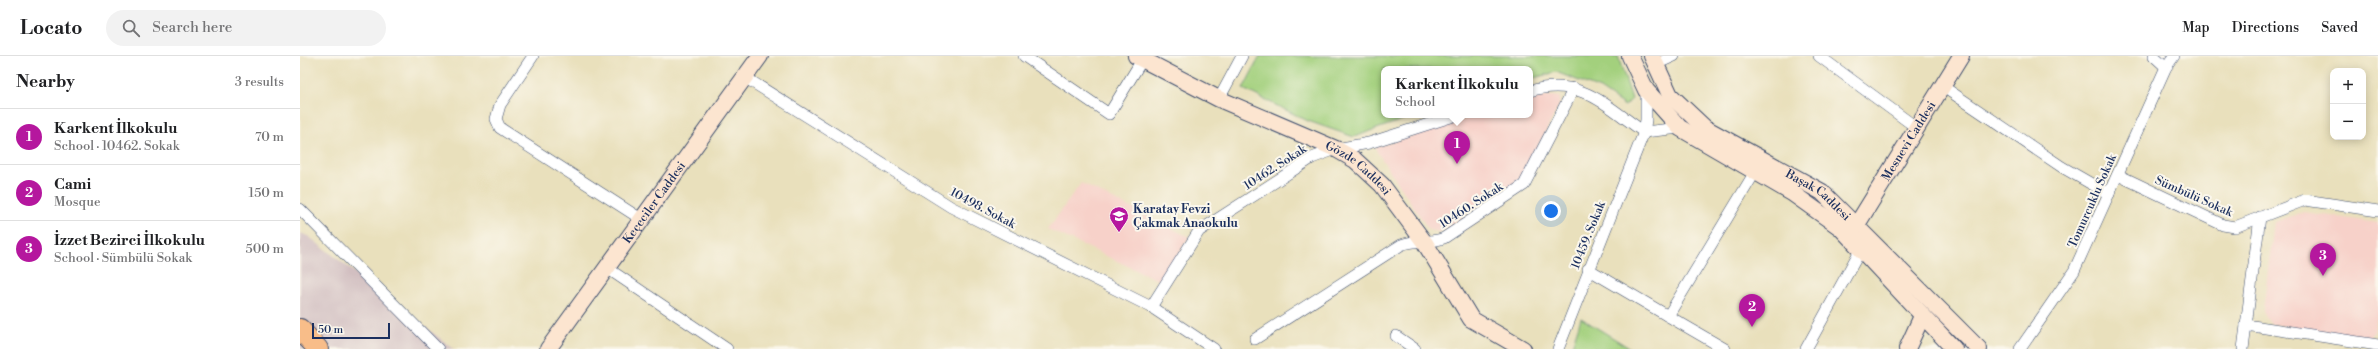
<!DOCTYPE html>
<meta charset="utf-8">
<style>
:root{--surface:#fff;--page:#f2f2f2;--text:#202124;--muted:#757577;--line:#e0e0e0;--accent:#b5179e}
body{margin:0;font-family:"Libre Bodoni",serif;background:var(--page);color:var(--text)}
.controls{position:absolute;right:12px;top:12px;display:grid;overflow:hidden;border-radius:8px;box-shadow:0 2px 10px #0003}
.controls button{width:36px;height:36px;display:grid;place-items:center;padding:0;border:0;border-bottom:1px solid var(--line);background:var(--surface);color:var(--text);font:20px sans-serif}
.scale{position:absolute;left:12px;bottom:10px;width:78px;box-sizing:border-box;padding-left:4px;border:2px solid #1b2f5e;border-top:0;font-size:11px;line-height:14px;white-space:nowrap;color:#1b2f5e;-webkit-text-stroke:3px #fbf7ec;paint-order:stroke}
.you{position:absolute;left:1251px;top:155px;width:14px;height:14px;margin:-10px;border:3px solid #fff;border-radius:50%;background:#1a73e8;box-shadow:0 0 0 6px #1a73e833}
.badge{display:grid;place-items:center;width:26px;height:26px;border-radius:50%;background:var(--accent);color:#fff;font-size:13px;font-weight:700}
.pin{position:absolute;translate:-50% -33px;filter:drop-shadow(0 1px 2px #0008)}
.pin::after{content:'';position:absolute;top:21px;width:14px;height:12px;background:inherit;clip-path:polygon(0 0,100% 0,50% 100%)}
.popup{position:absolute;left:1081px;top:10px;width:152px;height:52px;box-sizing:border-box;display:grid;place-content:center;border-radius:8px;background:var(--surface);filter:drop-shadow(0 1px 3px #0005);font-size:13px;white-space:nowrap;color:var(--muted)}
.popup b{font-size:15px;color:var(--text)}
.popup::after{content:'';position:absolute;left:50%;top:100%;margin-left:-8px;border:8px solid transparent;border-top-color:var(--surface)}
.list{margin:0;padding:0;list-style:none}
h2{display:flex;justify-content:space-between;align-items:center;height:52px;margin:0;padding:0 16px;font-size:17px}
h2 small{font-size:13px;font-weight:400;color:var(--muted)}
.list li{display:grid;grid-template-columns:26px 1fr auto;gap:12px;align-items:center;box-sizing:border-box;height:56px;padding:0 16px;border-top:1px solid var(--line)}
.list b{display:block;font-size:15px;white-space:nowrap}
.list p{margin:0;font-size:13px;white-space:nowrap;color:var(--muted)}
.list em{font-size:13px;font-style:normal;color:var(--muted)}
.icon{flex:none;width:22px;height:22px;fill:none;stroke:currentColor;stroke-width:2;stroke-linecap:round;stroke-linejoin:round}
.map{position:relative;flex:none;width:2078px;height:293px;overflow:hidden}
header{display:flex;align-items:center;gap:24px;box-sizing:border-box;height:56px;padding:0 20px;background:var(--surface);border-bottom:1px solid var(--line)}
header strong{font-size:19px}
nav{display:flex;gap:22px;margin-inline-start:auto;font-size:14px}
.search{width:280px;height:36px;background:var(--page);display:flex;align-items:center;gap:10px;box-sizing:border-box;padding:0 14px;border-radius:22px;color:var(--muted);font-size:15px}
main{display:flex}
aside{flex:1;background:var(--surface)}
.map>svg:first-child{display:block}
.built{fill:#f7d1c9}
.industrial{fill:#d2bfc1}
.green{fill:#a3d07d;stroke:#5f806e}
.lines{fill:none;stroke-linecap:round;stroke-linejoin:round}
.street-casing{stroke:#3a4a6c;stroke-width:12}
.secondary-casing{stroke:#3a4a6c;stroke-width:18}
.highway-casing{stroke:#3a4a6c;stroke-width:22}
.street{stroke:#fff;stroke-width:11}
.secondary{stroke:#fce5d0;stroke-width:16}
.highway{stroke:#f8bd89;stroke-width:20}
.labels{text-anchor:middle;stroke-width:4;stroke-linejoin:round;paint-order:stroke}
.street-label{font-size:12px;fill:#1b2f5e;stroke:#fbf7ec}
.poi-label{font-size:12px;font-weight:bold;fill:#1b2f5e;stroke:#fbf7ec;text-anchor:start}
</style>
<header>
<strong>Locato</strong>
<div class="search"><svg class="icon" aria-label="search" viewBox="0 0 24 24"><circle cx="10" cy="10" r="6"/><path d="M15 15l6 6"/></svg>Search here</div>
<nav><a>Map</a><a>Directions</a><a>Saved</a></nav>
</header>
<main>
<aside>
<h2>Nearby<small>3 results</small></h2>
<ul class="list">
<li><span class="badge">1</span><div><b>Karkent İlkokulu</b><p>School · 10462. Sokak</p></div><em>70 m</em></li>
<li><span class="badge">2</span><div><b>Cami</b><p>Mosque</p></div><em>150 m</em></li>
<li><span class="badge">3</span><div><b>İzzet Bezirci İlkokulu</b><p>School · Sümbülü Sokak</p></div><em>500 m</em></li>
</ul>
</aside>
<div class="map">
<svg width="2078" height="293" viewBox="0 0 2078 293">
<rect width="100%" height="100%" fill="#fbf7ec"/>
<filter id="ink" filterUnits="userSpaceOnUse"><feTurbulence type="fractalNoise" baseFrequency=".025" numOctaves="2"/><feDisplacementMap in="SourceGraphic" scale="8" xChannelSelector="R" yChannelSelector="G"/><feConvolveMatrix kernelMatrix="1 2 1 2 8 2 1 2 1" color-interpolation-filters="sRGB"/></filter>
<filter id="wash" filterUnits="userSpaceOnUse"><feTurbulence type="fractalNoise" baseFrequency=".012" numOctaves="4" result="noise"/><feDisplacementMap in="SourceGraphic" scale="16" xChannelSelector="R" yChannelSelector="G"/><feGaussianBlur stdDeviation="0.9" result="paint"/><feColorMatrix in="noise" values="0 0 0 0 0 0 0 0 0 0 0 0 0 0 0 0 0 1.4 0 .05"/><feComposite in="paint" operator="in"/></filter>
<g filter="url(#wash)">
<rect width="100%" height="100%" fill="#e9e0bc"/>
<g class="built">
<polygon points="1251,40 1260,41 1259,50 1221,123 1140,176 1129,174 1076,94 1076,91 1178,59 1230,59 1230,43"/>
<polygon points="781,127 889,181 862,226 748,173"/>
<polygon points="2004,156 2078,167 2078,258 2074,276 2069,282 2065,283 1971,268 1963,256 1974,166"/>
</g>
<polygon class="industrial" points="0,177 8,180 154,293 0,293"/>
<g class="green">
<polygon points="960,0 1318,0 1332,43 1325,50 1300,33 1256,16 1230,23 1230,13 1084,13 1084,59 1116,59 1054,81 1008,65 943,33"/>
<polygon points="1281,262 1331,293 1271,293"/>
</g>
</g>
<g filter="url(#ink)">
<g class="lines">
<g class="street-casing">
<g id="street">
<polyline points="233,0 200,49 196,63 200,72 341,163"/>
<polyline points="724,0 809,58 842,4"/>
<polyline points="1519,0 1617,72"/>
<polyline points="1854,0 1866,11"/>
<polyline points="1356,8 1374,0"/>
<polyline points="446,22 651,151 851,251 914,293"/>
<polyline points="1642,30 1762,111 1809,138"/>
<path d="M1230,35C1280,20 1305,49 1344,76"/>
<polyline points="919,43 942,0"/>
<polyline points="1344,76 1380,72"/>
<polyline points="1818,119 1923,169 1935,171 2005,144 2078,155"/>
<polyline points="0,153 138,293"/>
<polyline points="307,212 427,293"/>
<polyline points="1288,213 1368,260"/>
<polyline points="851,251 899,175 1012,102 1036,93 1069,87 1157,59"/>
<polyline points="1946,269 2078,289"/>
<polyline points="1096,280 1115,293"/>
<path d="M955,283L1101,189C1115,183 1129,188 1144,182L1224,129L1274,32"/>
<polyline points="1258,293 1344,76 1346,64 1346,34"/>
<polyline points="1425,293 1368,260 1455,116"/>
<polyline points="1506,293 1561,193"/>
<polyline points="1720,293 1774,215 1866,11 1874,0"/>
<polyline points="1943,293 1960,161"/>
</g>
</g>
<g class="secondary-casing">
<g id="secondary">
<path id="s1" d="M836,0L919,43L1036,93L1055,104L1082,129L1125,187L1171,263L1223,293"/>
<polyline points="1330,0 1346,34 1380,72 1492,137 1541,172 1654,293"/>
<path id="s2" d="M1352,0L1370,39L1405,72L1522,136L1679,293"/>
<path id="s3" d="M1556,170L1661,0"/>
<path id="s4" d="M248,293L460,0"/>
<polyline points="1607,293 1622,260"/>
</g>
</g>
<g class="highway-casing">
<polyline id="highway" points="0,273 18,293"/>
</g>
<use href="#street" class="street"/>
<use href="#secondary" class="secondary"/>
<use href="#highway" class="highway"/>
</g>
</g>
<defs>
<g id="school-pin" transform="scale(1)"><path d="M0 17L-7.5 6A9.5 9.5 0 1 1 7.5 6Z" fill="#b5179e" stroke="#fbf7ec"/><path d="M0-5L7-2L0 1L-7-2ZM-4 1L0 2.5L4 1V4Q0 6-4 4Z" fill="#fff"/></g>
</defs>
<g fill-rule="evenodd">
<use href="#school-pin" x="819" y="160"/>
</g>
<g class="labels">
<g class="street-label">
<text dy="4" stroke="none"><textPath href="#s3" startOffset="100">Mesnevi Caddesi</textPath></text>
<text transform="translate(975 111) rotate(-33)" y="4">10462. Sokak</text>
<text dy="4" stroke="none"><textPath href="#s1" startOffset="250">Gözde Caddesi</textPath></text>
<text dy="4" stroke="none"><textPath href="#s2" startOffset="223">Başak Caddesi</textPath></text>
<text transform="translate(1894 140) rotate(24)" y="4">Sümbülü Sokak</text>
<text transform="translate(1792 145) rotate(-66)" y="4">Tomurcuklu Sokak</text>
<text dy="4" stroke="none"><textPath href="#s4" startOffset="181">Keçeciler Caddesi</textPath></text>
<text transform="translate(1171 149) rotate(-33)" y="4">10460. Sokak</text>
<text transform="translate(683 152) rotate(28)" y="4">10498. Sokak</text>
<text transform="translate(1288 179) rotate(-68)" y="4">10459. Sokak</text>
</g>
<g class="poi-label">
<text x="833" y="157">Karatay Fevzi<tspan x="833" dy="14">Çakmak Anaokulu</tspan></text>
</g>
</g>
</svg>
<div class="controls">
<button>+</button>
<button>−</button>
</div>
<div class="scale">50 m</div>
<div class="you"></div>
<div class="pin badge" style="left:1157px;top:108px">1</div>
<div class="popup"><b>Karkent İlkokulu</b>School</div>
<div class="pin badge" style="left:1452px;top:271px">2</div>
<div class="pin badge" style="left:2023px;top:220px">3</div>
</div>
</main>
